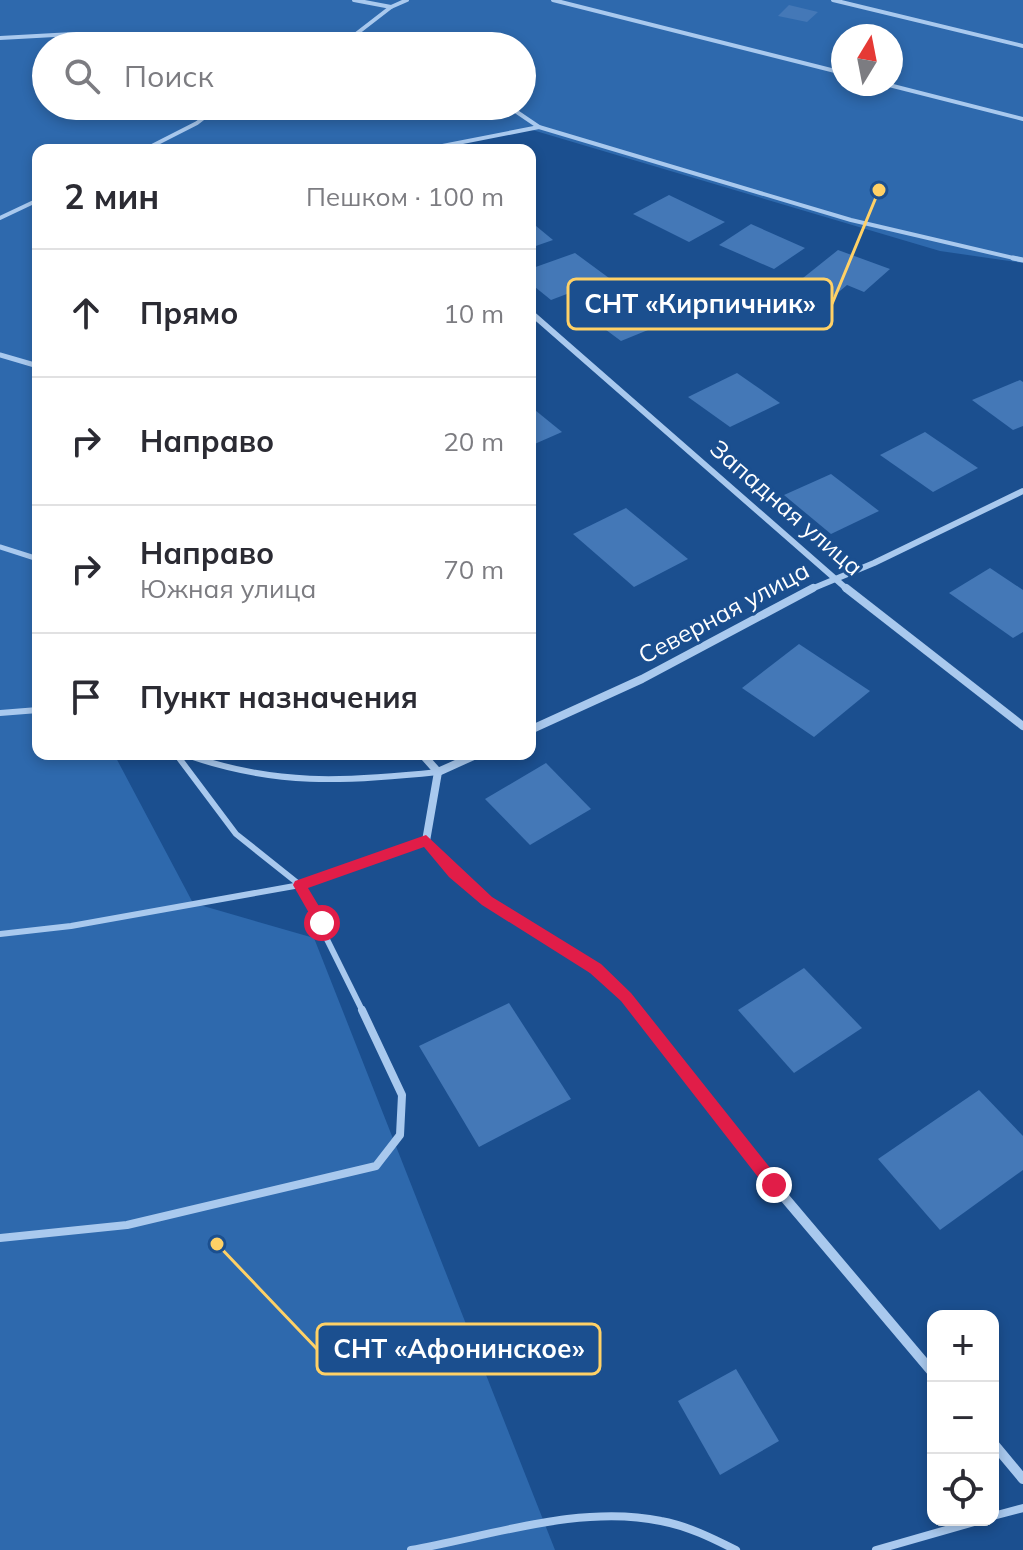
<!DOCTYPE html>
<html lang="ru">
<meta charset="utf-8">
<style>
:root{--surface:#fff;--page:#f7f7f7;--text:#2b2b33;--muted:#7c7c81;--line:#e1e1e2}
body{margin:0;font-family:Mulish,sans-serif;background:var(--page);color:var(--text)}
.controls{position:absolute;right:24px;bottom:24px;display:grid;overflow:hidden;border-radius:16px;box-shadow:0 4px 12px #0003}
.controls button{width:72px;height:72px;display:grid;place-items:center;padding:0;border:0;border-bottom:2px solid var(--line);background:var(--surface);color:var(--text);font:40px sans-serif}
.compass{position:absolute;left:831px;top:24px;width:72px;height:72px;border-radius:50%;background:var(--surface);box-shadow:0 4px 12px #0003;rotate:10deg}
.stop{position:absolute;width:24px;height:24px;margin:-18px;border:6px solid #e11d48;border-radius:50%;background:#fff}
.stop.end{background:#e11d48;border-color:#fff;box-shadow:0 2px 8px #0008}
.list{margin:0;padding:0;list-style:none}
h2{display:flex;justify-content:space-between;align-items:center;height:104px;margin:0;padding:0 32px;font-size:34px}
h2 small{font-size:26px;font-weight:400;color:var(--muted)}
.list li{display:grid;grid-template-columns:52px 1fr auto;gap:24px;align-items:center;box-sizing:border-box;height:128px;padding:0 32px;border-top:2px solid var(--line)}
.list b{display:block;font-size:30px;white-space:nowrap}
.list p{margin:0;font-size:26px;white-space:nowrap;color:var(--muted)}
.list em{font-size:26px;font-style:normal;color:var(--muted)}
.icon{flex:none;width:44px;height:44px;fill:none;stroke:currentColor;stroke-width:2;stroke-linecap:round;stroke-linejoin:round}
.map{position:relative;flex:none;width:1023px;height:1550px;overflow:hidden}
.search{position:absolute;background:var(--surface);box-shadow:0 4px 12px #0003;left:32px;top:32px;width:504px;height:88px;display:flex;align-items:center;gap:20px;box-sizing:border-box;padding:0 28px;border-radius:44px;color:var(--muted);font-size:30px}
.panel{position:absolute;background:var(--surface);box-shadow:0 4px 12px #0003;left:32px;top:144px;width:504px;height:616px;border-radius:16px}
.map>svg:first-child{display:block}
.green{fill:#2e69ad;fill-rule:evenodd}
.building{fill:#4478b7}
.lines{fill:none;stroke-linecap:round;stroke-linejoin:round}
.service-far3{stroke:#a9c9ee;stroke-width:4}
.service-far2{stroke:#a9c9ee;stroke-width:5}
.service-far1{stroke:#a9c9ee;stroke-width:6}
.service{stroke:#a9c9ee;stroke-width:8}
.minor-far2{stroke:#a9c9ee;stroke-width:6}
.minor-far1{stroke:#a9c9ee;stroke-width:8}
.minor{stroke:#a9c9ee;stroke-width:10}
.route{fill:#e11d48}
.labels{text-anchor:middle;stroke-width:6;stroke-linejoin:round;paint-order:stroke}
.street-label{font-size:24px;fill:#fff;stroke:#1b4f8f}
.leader{fill:none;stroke:#ffd166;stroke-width:3}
.callout-dot{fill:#ffd166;stroke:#1b4f8f;stroke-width:3}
.callout{fill:#1b4f8f;stroke:#ffd166;stroke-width:3}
.callout-label{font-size:26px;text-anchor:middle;font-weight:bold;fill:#fff}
</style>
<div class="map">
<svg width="1023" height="1550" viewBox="0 0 1023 1550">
<rect width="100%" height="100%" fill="#1b4f8f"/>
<path class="green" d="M0,0H1023V263L940,251L529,129L412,150H38V754H114L193,903L314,938L555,1550H0ZM843,36H891V84H843ZM46,46H522V106H46Z"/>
<g class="building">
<polygon points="789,5 818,12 807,22 778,16"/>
<polygon points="398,106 453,106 431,119"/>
<polygon points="669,195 725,222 689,242 633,214"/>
<polygon points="530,221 553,240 530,248"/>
<polygon points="751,224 805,248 774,269 719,245"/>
<polygon points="838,250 890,269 864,292 847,285 834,296 798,282"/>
<polygon points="575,253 609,278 551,300 530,283 530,269"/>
<polygon points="644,296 675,319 621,341 590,318"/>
<polygon points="737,373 780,403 730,427 688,397"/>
<polygon points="1020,380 1023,382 1023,426 1013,430 972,400"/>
<polygon points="530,406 562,432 530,446"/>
<polygon points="925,432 978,468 933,492 880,455"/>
<polygon points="831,474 879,511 831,534 784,495"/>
<polygon points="626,508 688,559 634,587 573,534"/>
<polygon points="990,568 1023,590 1023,632 1013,638 949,593"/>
<polygon points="799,644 870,691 814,737 742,688"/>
<polygon points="546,763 591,809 530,845 485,799"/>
<polygon points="804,968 862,1028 794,1073 738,1010"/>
<polygon points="509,1003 571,1099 479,1147 419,1046"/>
<polygon points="979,1090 1023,1136 1023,1170 940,1230 878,1159"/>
<polygon points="736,1369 779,1441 720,1475 678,1401"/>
</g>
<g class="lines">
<g class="service-far3">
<polyline points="354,0 391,7"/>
<polyline points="553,0 843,73"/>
<polyline points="833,0 1023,46"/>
<polyline points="0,38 73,34 160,46"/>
<polyline points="332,46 347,41"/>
<polyline points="356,46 347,41 391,7 407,0"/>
<polyline points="885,84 1023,119"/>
<polyline points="508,106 539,127 851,220 1022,260"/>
<polyline points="144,150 197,123 219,106"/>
<polyline points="422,150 539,127"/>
<polyline points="0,218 38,200"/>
</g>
<g class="service-far2">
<polyline points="1013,258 1023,260"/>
<polyline points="0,355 38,366"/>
<polyline points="0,547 38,559"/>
</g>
<g class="service-far1">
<polyline points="0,713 38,710"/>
<polyline points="176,754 236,834 300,885 363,1012"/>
<path d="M184,754C274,786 345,782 438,772"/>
<polyline points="0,934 71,926 300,885 426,841"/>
</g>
<g class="service">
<polyline points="0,1238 127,1225 376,1166 400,1135 402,1095 362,1010"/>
<polyline points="993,1516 1023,1508"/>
<path d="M411,1550C490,1536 581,1504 661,1521C688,1526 712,1538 736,1550"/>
<polyline points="876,1550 981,1520"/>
</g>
<g class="minor-far2">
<polyline points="530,312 848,590"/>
<polyline points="809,590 874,563 1023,491"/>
</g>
<g class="minor-far1">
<polyline points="846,588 1023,726"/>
<polyline points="530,730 642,679 813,588"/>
<path d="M422,754L438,772L426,841C445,863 464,885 488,902C539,938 598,962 638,1012"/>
<polyline points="438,772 478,754"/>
</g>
<g class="minor">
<polyline points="636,1010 774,1185 933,1373"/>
<polyline points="993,1443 1023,1479"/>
</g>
</g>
<polygon class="route" points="426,835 492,897 601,964 631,993 779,1179 779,1190 768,1190 621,1001 590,973 482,905 449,877 424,847 308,888 329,923 327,927 317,927 293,885 295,881"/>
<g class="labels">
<g class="street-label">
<text transform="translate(786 508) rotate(41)" y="8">Западная улица</text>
<text transform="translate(724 613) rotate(-28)" y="8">Северная улица</text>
</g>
</g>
<path class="leader" d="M879 190L832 304M217 1244L317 1349"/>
<g class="callout-dot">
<circle cx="879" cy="190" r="8"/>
<circle cx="217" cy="1244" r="8"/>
</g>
<g class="callout">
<rect x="568" y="279" width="264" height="50" rx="8"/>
<rect x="317" y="1324" width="283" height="50" rx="8"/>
</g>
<g class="callout-label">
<text x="700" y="313">СНТ «Кирпичник»</text>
<text x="459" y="1358">СНТ «Афонинское»</text>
</g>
</svg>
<div class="controls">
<button>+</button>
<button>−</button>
<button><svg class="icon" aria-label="locate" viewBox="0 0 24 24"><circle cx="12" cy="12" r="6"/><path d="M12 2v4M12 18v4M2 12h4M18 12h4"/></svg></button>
</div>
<svg class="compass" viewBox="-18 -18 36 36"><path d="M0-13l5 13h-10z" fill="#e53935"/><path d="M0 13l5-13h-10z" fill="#7c7c81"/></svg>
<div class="stop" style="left:322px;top:923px"></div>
<div class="stop end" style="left:774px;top:1185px"></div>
<div class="search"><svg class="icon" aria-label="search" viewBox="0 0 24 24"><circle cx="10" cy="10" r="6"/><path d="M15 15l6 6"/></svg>Поиск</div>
<section class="panel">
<h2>2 мин<small>Пешком · 100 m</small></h2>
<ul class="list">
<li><svg class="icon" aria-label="ahead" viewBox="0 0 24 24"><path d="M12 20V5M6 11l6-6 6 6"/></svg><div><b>Прямо</b></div><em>10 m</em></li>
<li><svg class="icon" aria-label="right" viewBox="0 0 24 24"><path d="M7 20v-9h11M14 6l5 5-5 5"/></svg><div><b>Направо</b></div><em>20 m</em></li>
<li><svg class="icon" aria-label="right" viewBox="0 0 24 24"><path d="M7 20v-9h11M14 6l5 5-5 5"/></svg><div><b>Направо</b><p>Южная улица</p></div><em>70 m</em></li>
<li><svg class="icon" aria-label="arrive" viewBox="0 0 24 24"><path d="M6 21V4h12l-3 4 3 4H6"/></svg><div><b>Пункт назначения</b></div></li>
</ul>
</section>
</div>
